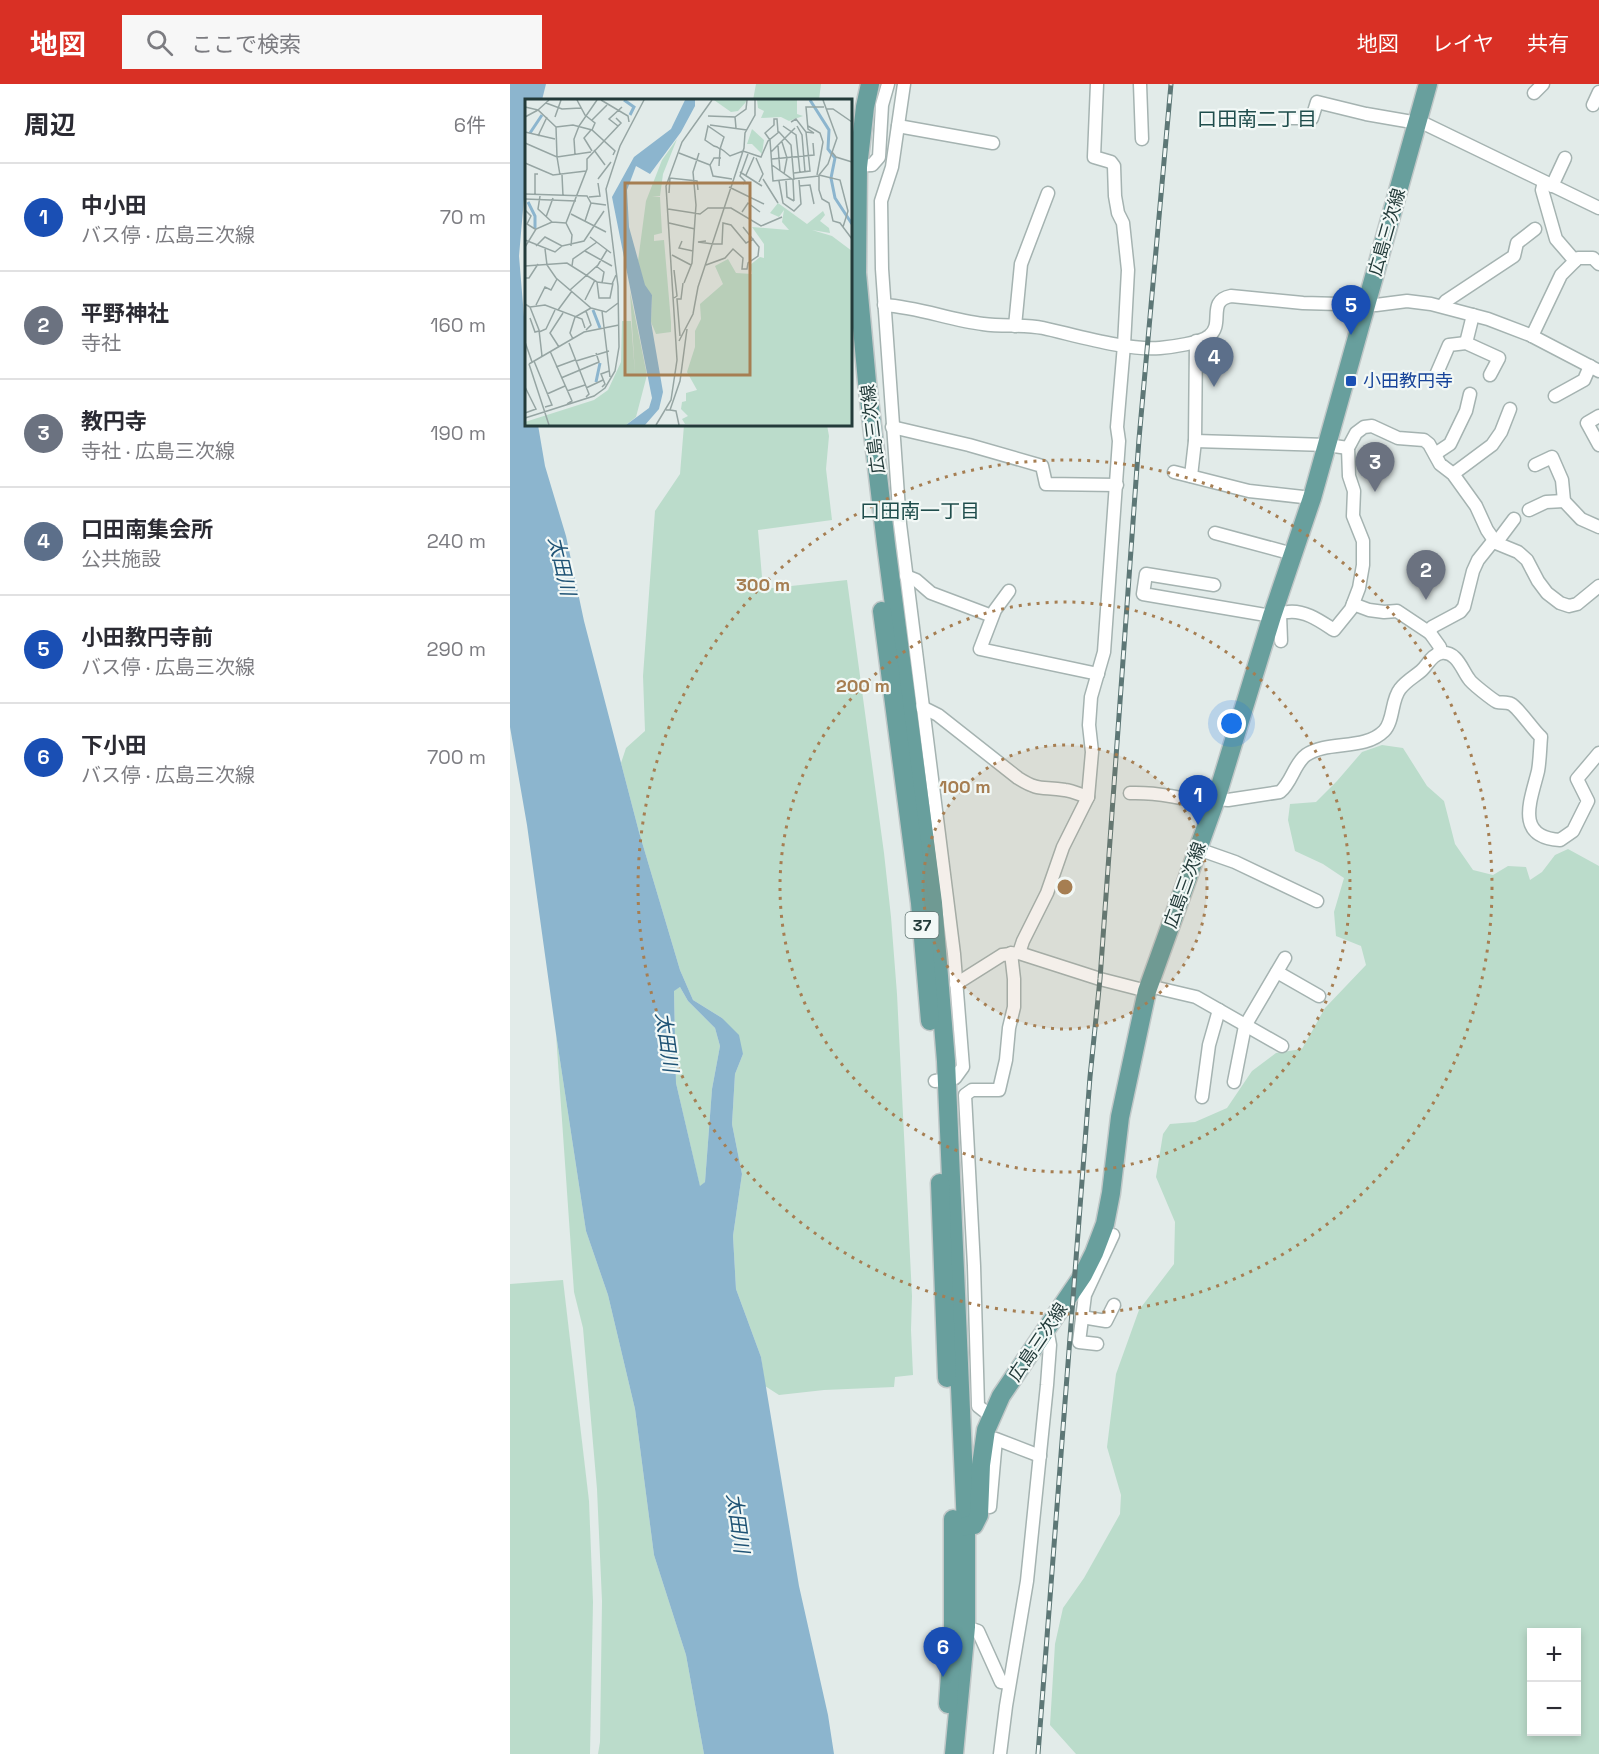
<!DOCTYPE html>
<html lang="ja">
<meta charset="utf-8">
<style>
:root{--surface:#fff;--page:#f7f7f7;--text:#2b2b33;--muted:#7c7c81;--line:#e1e1e2;--accent:#d93025}
body{margin:0;font-family:"Space Grotesk","Noto Sans JP",sans-serif;background:var(--page);color:var(--text)}
.controls{position:absolute;right:18px;bottom:18px;display:grid;overflow:hidden;border-radius:0px;box-shadow:0 3px 9px #0003}
.controls button{width:54px;height:54px;display:grid;place-items:center;padding:0;border:0;border-bottom:2px solid var(--line);background:var(--surface);color:var(--text);font:30px sans-serif}
.you{position:absolute;left:722px;top:640px;width:21px;height:21px;margin:-15px;border:4px solid #fff;border-radius:50%;background:#1a73e8;box-shadow:0 0 0 9px #1a73e833}
.badge{display:grid;place-items:center;width:39px;height:39px;border-radius:50%;background:var(--accent);color:#fff;font-size:20px;font-weight:700}
.pin{position:absolute;translate:-50% -50px;filter:drop-shadow(0 2px 3px #0008)}
.pin::after{content:'';position:absolute;top:32px;width:21px;height:18px;background:inherit;clip-path:polygon(0 0,100% 0,50% 100%)}
.list{margin:0;padding:0;list-style:none}
h2{display:flex;justify-content:space-between;align-items:center;height:78px;margin:0;padding:0 24px;font-size:26px}
h2 small{font-size:20px;font-weight:400;color:var(--muted)}
.list li{display:grid;grid-template-columns:39px 1fr auto;gap:18px;align-items:center;box-sizing:border-box;height:108px;padding:0 24px;border-top:2px solid var(--line)}
.list b{display:block;font-size:22px;white-space:nowrap}
.list p{margin:0;font-size:20px;white-space:nowrap;color:var(--muted)}
.list em{font-size:20px;font-style:normal;color:var(--muted)}
.icon{flex:none;width:33px;height:33px;fill:none;stroke:currentColor;stroke-width:2;stroke-linecap:round;stroke-linejoin:round}
.map{position:relative;flex:none;width:1089px;height:1670px;overflow:hidden}
header{display:flex;align-items:center;gap:36px;box-sizing:border-box;height:84px;padding:0 30px;background:var(--accent);color:#fff}
header strong{font-size:28px}
nav{display:flex;gap:33px;margin-inline-start:auto;font-size:21px}
.search{width:420px;height:54px;background:var(--page);display:flex;align-items:center;gap:15px;box-sizing:border-box;padding:0 21px;border-radius:0px;color:var(--muted);font-size:22px}
main{display:flex}
aside{flex:1;background:var(--surface)}
.map>svg:first-child{display:block}
.green{fill:#bbdccb;fill-rule:evenodd}
.water{fill:#8cb5ce;fill-rule:evenodd}
.lines{fill:none;stroke-linecap:round;stroke-linejoin:round}
.street-casing{stroke:#a5b3b1;stroke-width:15}
.primary-casing{stroke:#c1c8c8;stroke-width:21}
.street{stroke:#fff;stroke-width:12}
.primary{stroke:#689f9d;stroke-width:18}
.rail-casing{stroke:#5d7776;stroke-width:5}
.rail{stroke:#f2f8f6;stroke-width:3;stroke-dasharray:9;stroke-linecap:butt}
.ring{fill:none;stroke:#a67e52;stroke-width:3;stroke-dasharray:3 6}
.transit-dot{fill:#1a4fb4;stroke:#f2f8f6;stroke-width:2}
.labels{text-anchor:middle;stroke-width:4.5;stroke-linejoin:round;paint-order:stroke}
.shield{fill:#f2f8f6;stroke:#617472;stroke-width:1.5}
.shield-label{font-size:16px;font-weight:bold;fill:#233b3a}
.street-label{font-size:18px;fill:#233b3a;stroke:#f2f8f6}
.transit-label{font-size:18px;fill:#164399;stroke:#f2f8f6;text-anchor:start}
.neighbourhood-label{font-size:20px;fill:#1f4d4c;stroke:#f2f8f6}
.water-label{font-size:20px;font-style:italic;fill:#1f5375;stroke:#f2f8f6}
.inset-river{fill:none;stroke:#8cb5ce;stroke-width:3}
.inset-road{fill:none;stroke:#96a5a3;stroke-width:1.5}
.view{fill:#a67e52;fill-opacity:0.15;stroke:#a67e52;stroke-width:3}
.inset-edge{fill:none;stroke:#233b3a;stroke-width:3}
.centre{fill:#a67e52;stroke:#f2f8f6;stroke-width:3}
.ring-label{font-size:18px;text-anchor:middle;font-weight:bold;fill:#a67e52;stroke:#f2f8f6;stroke-width:4.5;stroke-linejoin:round;paint-order:stroke}
</style>
<header>
<strong>地図</strong>
<div class="search"><svg class="icon" aria-label="search" viewBox="0 0 24 24"><circle cx="10" cy="10" r="6"/><path d="M15 15l6 6"/></svg>ここで検索</div>
<nav><a>地図</a><a>レイヤ</a><a>共有</a></nav>
</header>
<main>
<aside>
<h2>周辺<small>6件</small></h2>
<ul class="list">
<li><span class="badge" style="background:#1a4fb4">1</span><div><b>中小田</b><p>バス停 · 広島三次線</p></div><em>70 m</em></li>
<li><span class="badge" style="background:#6b7280">2</span><div><b>平野神社</b><p>寺社</p></div><em>160 m</em></li>
<li><span class="badge" style="background:#6b7280">3</span><div><b>教円寺</b><p>寺社 · 広島三次線</p></div><em>190 m</em></li>
<li><span class="badge" style="background:#5c6f8a">4</span><div><b>口田南集会所</b><p>公共施設</p></div><em>240 m</em></li>
<li><span class="badge" style="background:#1a4fb4">5</span><div><b>小田教円寺前</b><p>バス停 · 広島三次線</p></div><em>290 m</em></li>
<li><span class="badge" style="background:#1a4fb4">6</span><div><b>下小田</b><p>バス停 · 広島三次線</p></div><em>700 m</em></li>
</ul>
</aside>
<div class="map">
<svg width="1089" height="1670" viewBox="0 0 1089 1670">
<rect width="100%" height="100%" fill="#e2ebe9"/>
<g class="green">
<polygon points="246,0 311,0 309,16 243,16"/>
<polygon points="174,341 317,341 319,352 316,385 322,436 248,446 253,505 337,496 374,769 381,833 387,910 402,1212 401,1246 403,1291 385,1293 384,1303 314,1306 269,1311 255,1302 251,1273 226,1205 223,1152 232,1090 222,1040 225,990 233,970 212,934 183,916 170,886 129,748 111,679 116,664 135,647 133,592 145,427 170,390"/>
<path d="M872,661L893,664L917,702L934,717L945,760L963,786L983,791L998,782L1016,783L1020,796L1032,788L1045,771L1058,765L1089,782V1670H566L540,1641L545,1560L553,1524L574,1494L610,1430L611,1411L597,1363L606,1290L629,1226L664,1180L665,1138L646,1093L653,1050L660,1040L685,1038L717,1024L742,987L766,969L792,965L815,924L856,881L851,862L826,852L824,828L834,794L813,780L785,767L778,736L780,720L806,718L827,697L852,668ZM1022,1548H1066V1648H1022Z"/>
<polygon points="170,903 178,917 205,944 210,962 202,1005 195,1098 190,1103 166,999 164,906"/>
<polygon points="46,950 76,1147 98,1211 125,1325 144,1471 176,1571 194,1670 88,1670 90,1658 92,1517 87,1405 73,1244 64,1208"/>
<polygon points="53,1196 79,1417 83,1518 80,1670 0,1670 0,1200"/>
</g>
<path class="water" d="M0,0H36L32,16H16V91L9,172L16,257V340L28,341L35,382L56,452L74,537L111,679L129,748L170,886L183,916L212,934L229,951L233,970L225,990L222,1040L232,1090L223,1152L226,1205L251,1273L289,1502L318,1631L324,1670H194L176,1571L144,1471L125,1325L98,1211L76,1147L46,950L17,741L0,643ZM170,903L178,917L205,944L210,962L202,1005L195,1098L190,1102L166,999L164,907Z"/>
<g class="lines">
<g class="street-casing">
<g id="street">
<polyline points="394,0 382,83 371,117 372,185 390,440 444,870 453,983 445,994 425,997"/>
<polyline points="630,0 632,55"/>
<polyline points="1024,9 1033,0"/>
<polyline points="1083,21 1089,8"/>
<polyline points="782,34 802,34 807,18 856,30 908,39"/>
<polyline points="909,37 1089,124"/>
<polyline points="388,42 483,59"/>
<polyline points="342,82 362,81 369,73 372,21 378,0"/>
<polyline points="1034,98 1032,106 1046,155 1065,177"/>
<polyline points="1042,102 1055,74"/>
<path d="M374,221C408,223 440,236 473,240C493,243 514,240 533,244C565,251 618,267 650,264C661,263 691,259 699,252C715,240 696,217 721,212L793,219L866,221L897,217L921,220L978,235L1020,251L1089,287"/>
<polyline points="932,222 936,217 1004,172 1007,159 1025,145"/>
<polyline points="505,242 511,180 538,109"/>
<polyline points="1022,252 1051,191 1068,174 1083,174 1089,180"/>
<polyline points="956,259 963,231"/>
<polyline points="926,291 939,261 956,259 989,274 980,291"/>
<polyline points="1045,312 1074,296 1080,282"/>
<polyline points="1089,332 1077,339 1089,361"/>
<polyline points="382,343 459,361 532,382 536,400 607,401"/>
<polyline points="685,357 817,361 838,364"/>
<polyline points="925,370 940,360 956,327 960,310"/>
<polyline points="1025,381 1042,373 1052,396 1054,417 1071,435 1089,443"/>
<polyline points="664,388 739,407 802,414"/>
<polyline points="943,390 982,361 991,348 1000,325"/>
<polyline points="681,392 685,357 686,257"/>
<polyline points="1019,426 1036,418 1054,417"/>
<polyline points="705,449 783,470"/>
<polyline points="986,459 1004,435"/>
<polyline points="396,492 406,496 421,509 482,532"/>
<polyline points="704,501 636,490 633,510 762,532"/>
<polyline points="499,507 485,526 470,565 588,590"/>
<polyline points="843,520 859,526 874,528 887,527 920,549"/>
<path d="M763,529C770,530 772,528 778,528C795,526 810,537 824,546L841,525L849,504L853,481V457L843,432L844,407L839,392L838,364L846,349L854,343L862,342L888,354L914,356L919,360L930,380L943,390L966,422L977,446L986,459L1008,468L1017,476L1028,497L1037,509L1050,519L1059,522L1067,520L1089,502"/>
<polyline points="770,530 771,557"/>
<polyline points="929,569 930,563 920,549 922,543 950,528 954,523 963,487 968,476 984,456"/>
<path d="M412,623L428,631L508,694C530,708 532,702 555,706C563,707 571,711 578,713"/>
<path d="M620,709C649,708 676,714 703,722"/>
<path d="M706,715L718,716L770,708C782,698 784,680 796,671C818,656 854,667 874,647C884,637 881,616 890,605C896,597 904,593 911,587C918,581 921,571 931,569C947,567 952,586 959,595C961,599 983,616 987,618C991,619 997,618 1001,620C1008,623 1023,646 1031,653C1030,664 1030,676 1028,687C1021,716 1004,753 1050,756L1063,747L1078,717L1067,695L1089,669"/>
<polyline points="688,765 725,778 807,817"/>
<polyline points="509,869 513,857 537,809 553,763 578,713 582,668 579,641 581,613 594,568 609,357 607,343 614,261 618,186 613,139 608,129 605,112 604,82 601,78 584,73 587,0"/>
<polyline points="767,888 809,912"/>
<polyline points="446,900 492,871 509,869 590,895 637,907"/>
<polyline points="639,902 686,913 772,962"/>
<polyline points="724,998 735,942 775,874"/>
<polyline points="692,1013 699,961 709,926"/>
<polyline points="572,1233 596,1237 604,1221"/>
<polyline points="587,1260 569,1258 575,1211 603,1151"/>
<polyline points="482,1333 468,1322 464,1182 455,1011 462,1006 489,1006 496,976 499,944 504,923 504,895 501,869"/>
<polyline points="480,1423 486,1355 530,1372"/>
<polyline points="456,1543 468,1547 491,1598 499,1599"/>
<polyline points="490,1670 496,1622 517,1497 537,1301 540,1261 537,1244"/>
</g>
</g>
<g class="primary-casing">
<g id="primary">
<polyline points="360,0 355,23 348,83 347,189 357,298 376,460 423,819 436,977 456,1443 456,1543 444,1670"/>
<polyline points="372,527 410,819 420,937"/>
<polyline points="430,1099 437,1294"/>
<polyline points="448,1443 464,1441 469,1431 471,1381 476,1346 491,1312 573,1191 584,1169 595,1140 601,1109 610,1033 637,907 706,715 762,532 802,414 918,0"/>
<polyline points="438,1620 443,1545 443,1435"/>
</g>
</g>
<use href="#street" class="street"/>
<use href="#primary" class="primary"/>
<g class="rail-casing">
<polyline id="rail" points="528,1670 580,993 590,895 629,355 661,0"/>
</g>
<use href="#rail" class="rail"/>
</g>
<circle cx="555" cy="803" r="142" fill="#a67e52" fill-opacity=".12"/>
<g class="ring">
<circle cx="555" cy="803" r="142"/>
<circle cx="555" cy="803" r="285"/>
<circle cx="555" cy="803" r="427"/>
</g>
<rect class="transit-dot" x="835" y="291" width="12" height="12" rx="3"/>
<g class="labels">
<rect class="shield" x="395.5" y="828" width="33" height="26" rx="4.5"/>
<g class="shield-label">
<text x="412" y="847">37</text>
</g>
<g class="street-label">
<text transform="translate(877 148) rotate(-74)" y="6">広島三次線</text>
<text transform="translate(363 345) rotate(-97)" y="6">広島三次線</text>
<text transform="translate(675 801) rotate(-70)" y="6">広島三次線</text>
<text transform="translate(528 1258) rotate(-56)" y="6">広島三次線</text>
</g>
<g class="transit-label">
<text x="853" y="303">小田教円寺</text>
</g>
<g class="neighbourhood-label">
<text x="747" y="42">口田南二丁目</text>
<text x="410" y="434">口田南一丁目</text>
</g>
<g class="water-label">
<text transform="translate(52 482) rotate(77)" y="7">太田川</text>
<text transform="translate(157 958) rotate(82)" y="7">太田川</text>
<text transform="translate(228 1439) rotate(82)" y="7">太田川</text>
</g>
</g>
<g transform="translate(15 15)">
<rect width="327" height="327" fill="#e2ebe9"/>
<path d="M189,1H221V3L213,12L206,13ZM232,1H272V15L278,17L264,22L256,18L236,19L239,12L233,9ZM227,30L239,41L237,55L227,45H222ZM152,40L138,75L135,97H127L135,98L137,134L129,136V142L139,141L146,223V233L131,235L126,223L127,196L121,190L122,211L113,162L121,102L137,61ZM253,104L282,125L298,112L300,116L295,122L304,129L305,134L287,131L307,137L327,152V326L160,325L157,320L163,317L156,310L157,303L161,302V294L172,291L162,273L170,248V232L176,220L175,205L198,185L190,167L203,160L211,174L227,175L225,166L235,158L239,159V145L227,128L264,131L257,123L259,111L254,118L245,114ZM105,193L122,276L111,318L101,326H0V323L69,301L83,291L96,263L97,222H106L110,275Z" fill="#bbdccb"/>
<path d="M160,1H170V7L156,33L125,75L111,67L102,91L104,128L120,186L127,196L126,223L138,293L134,310L120,326H101L124,309L127,299L87,98L109,58L146,30Z" fill="#8cb5ce"/>
<path class="inset-river" d="M99,1L109,8L105,16M285,1L304,31L303,50L310,59L306,79L310,99L327,125M5,34L17,16M3,103L10,117V130M68,211L75,229M71,283L75,264"/>
<path class="inset-road" d="M52,1L60,16L70,24L67,31M76,1L103,17L104,23M298,1L312,39L303,65L294,76V91L297,100L304,104L308,122L315,124L327,140M21,4L37,10L56,9M0,8L13,11L24,1M301,10H308L327,23M183,17L210,18L211,29M0,18L13,11L31,28L32,58M30,18L36,1M210,18L221,10L222,1M67,21L82,6M266,23L271,20L281,33L285,72L269,74M185,26L222,31M93,27L84,20L97,8M258,27L271,36L275,74M272,27L277,36L280,73M283,27L295,34L298,43L292,76M31,28L48,26L67,31L90,52L88,56M66,31L59,39L67,52M0,33L30,40M253,33L252,20H249V26L240,34L245,41L248,82L294,77M281,33L289,34L283,30L281,8H299M13,37L22,18M257,43L262,59L259,75M0,44L32,58L66,53M253,47L255,72M69,51L80,66M246,53L270,29M307,53L311,58L327,63M154,54L185,66M50,55L49,40L54,27L72,1M32,58L35,76M196,59H189L185,66L188,77L207,80M231,59L238,75L234,83M247,60L289,56L288,44M0,64L28,76L61,72M247,66L268,81L269,102M194,67L195,50L199,38L183,27L180,41L189,47L192,48L195,50H196L199,52L205,57L218,52L236,58L243,42L254,33L266,46L269,81M215,73L237,87M37,76L38,97M221,76L229,58M294,76L315,81L323,112L318,128M73,80L86,63M238,80L253,104M254,82L258,104L269,112L276,105L274,81M261,82L262,98L269,102M218,85L220,82L215,77L223,55M274,87L285,86L289,105M204,88L239,105M144,94L145,79L172,82L173,91M0,95L62,97L66,104L81,106M10,95V75H13M15,97L13,110L27,123M64,98L75,97L73,84M0,100L51,102M143,110L175,115L183,109H206L236,127L257,118M0,111L6,117L2,125L10,130M217,113L223,104L235,113M46,115L81,133M21,118L28,99M60,122L66,104M144,124L170,130M65,138L86,154M0,141L30,153L37,147M157,142L154,149L168,152M181,142L173,143L188,145M188,145H197L198,124L206,126L221,144L229,140M11,147L20,138L37,147L59,142L79,112M46,147L47,136L41,124L62,70V60L96,24L91,19M0,148L11,130L27,123L41,124M20,150L22,166L31,179L66,209L81,213L93,204M60,152L87,167M147,156L166,166M181,166L200,159L208,150L218,159L217,170H222L223,164L233,157L234,148L218,128M0,167L42,164L72,183L87,185L91,176M47,167L48,160L72,143M71,167L79,173L77,184M0,179H4L13,165M72,183L74,199H85L88,184M159,184L167,164L171,106L168,73L174,54M45,191L73,166L82,151M149,199L152,197L149,171M60,201L70,181M0,205L5,208L14,231L17,257M11,206L20,188L26,191L32,180M5,208L20,206L57,220L60,229M33,211L47,192M77,212L85,278M5,219L10,233L14,232M61,231L66,226L61,212M14,233L21,230L30,211M155,237L152,200H156L158,184M48,240L45,234L50,218L66,209M154,242L168,215L173,188L219,49L220,34L230,16V1M0,243L7,263M44,244L64,295L61,298M34,248L25,234L38,214M25,252L47,302L42,305M9,262L27,306L20,308M51,262L84,252M4,265L59,233L94,226M4,265L24,326M31,268L50,261M36,279L74,263L71,254M0,288L11,310L0,314M77,288L80,285L76,275L84,272M61,289L78,281M42,292L60,286M22,295L40,287M141,311H145L155,282L162,230M145,311L151,312L154,326M19,313L69,297L80,289L90,272L94,248L93,187L81,90L95,47L119,1M0,319L19,313M131,326L146,301L152,261L141,87L157,43L187,1"/>
<path class="view" d="M100,84H225V276H100Z"/>
<rect width="327" height="327" class="inset-edge"/>
</g>
<circle cx="555" cy="803" r="9" class="centre"/>
<g class="ring-label">
<text x="253" y="507">300 m</text>
<text x="353" y="608">200 m</text>
<text x="455" y="709">100 m</text>
</g>
</svg>
<div class="controls">
<button>+</button>
<button>−</button>
</div>
<div class="you"></div>
<div class="pin badge" style="left:688px;top:741px;background:#1a4fb4">1</div>
<div class="pin badge" style="left:916px;top:516px;background:#6b7280">2</div>
<div class="pin badge" style="left:865px;top:408px;background:#6b7280">3</div>
<div class="pin badge" style="left:704px;top:303px;background:#5c6f8a">4</div>
<div class="pin badge" style="left:841px;top:251px;background:#1a4fb4">5</div>
<div class="pin badge" style="left:433px;top:1593px;background:#1a4fb4">6</div>
</div>
</main>
